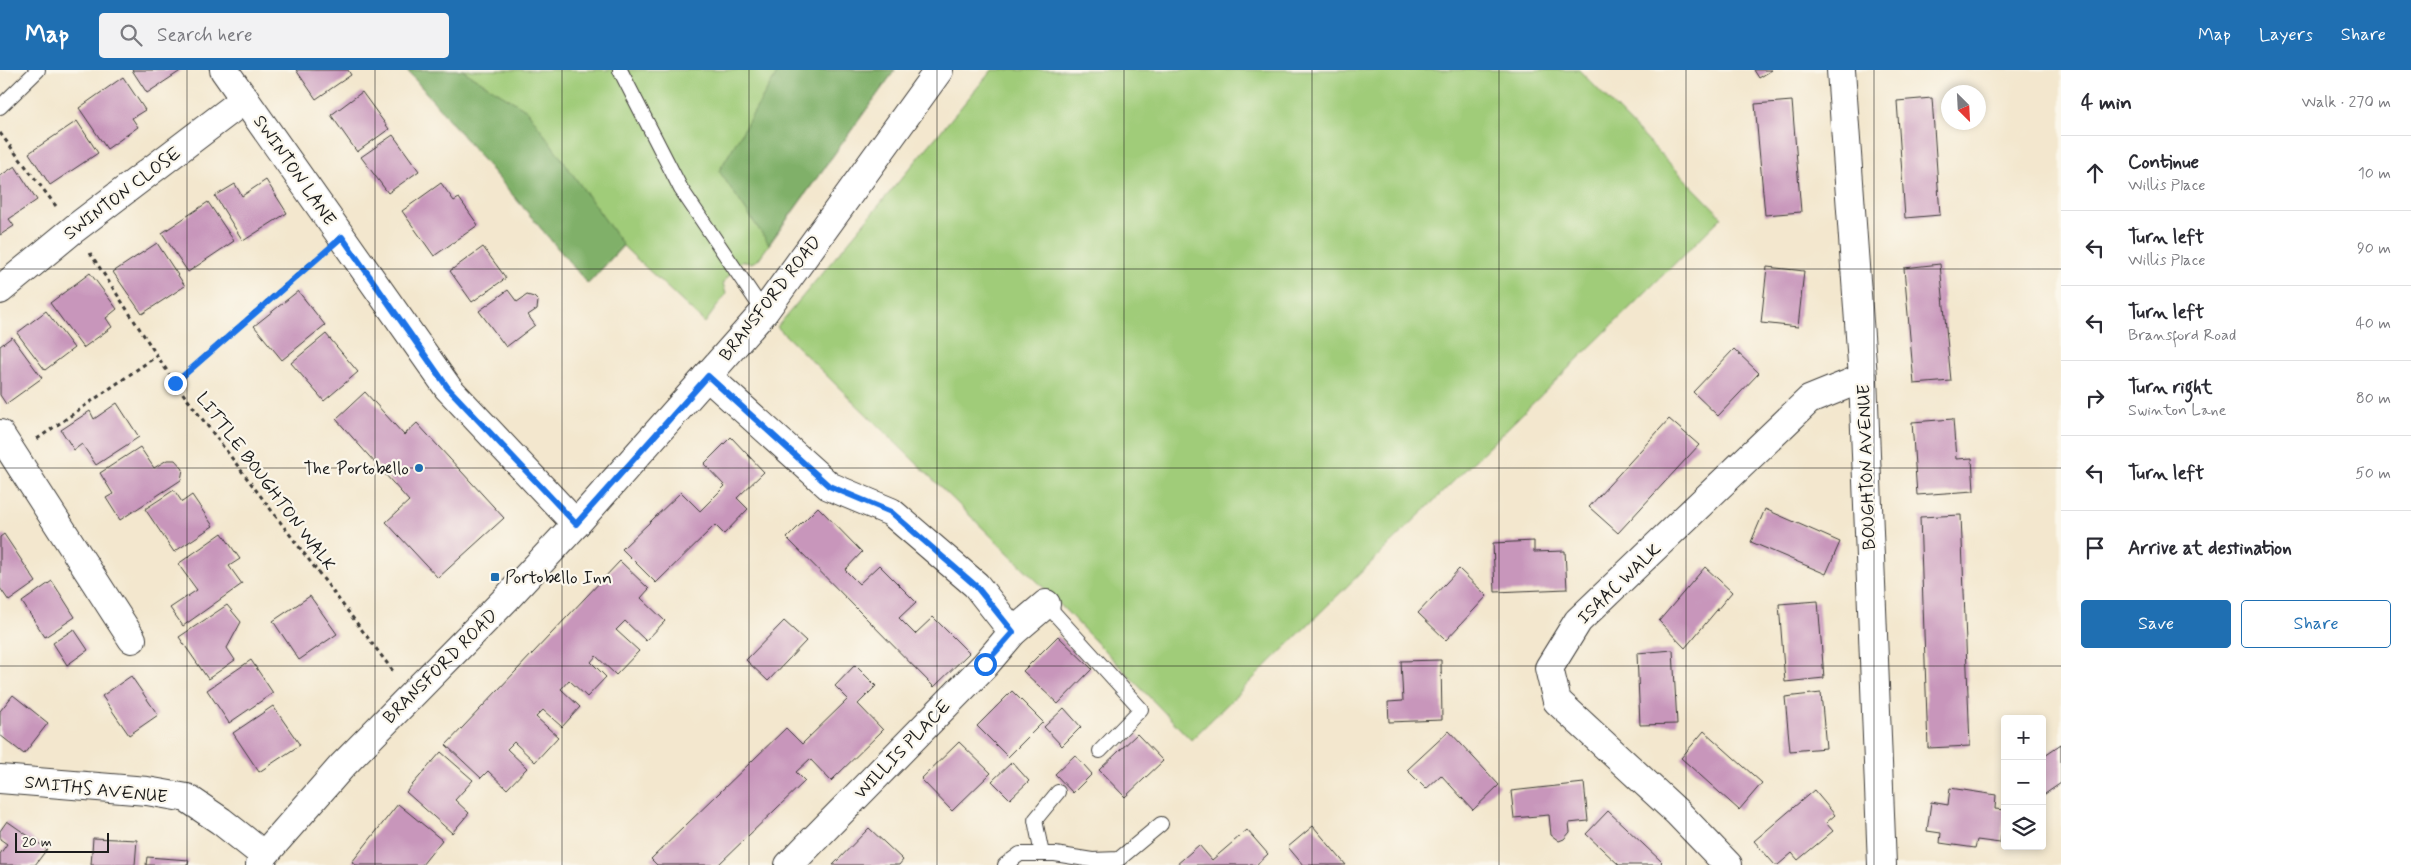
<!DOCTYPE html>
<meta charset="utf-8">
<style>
:root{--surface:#fff;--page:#f2f2f3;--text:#2b2b33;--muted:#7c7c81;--line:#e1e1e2;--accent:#1f6fb2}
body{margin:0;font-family:Mynerve,sans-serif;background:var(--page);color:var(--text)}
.controls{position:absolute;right:15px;bottom:15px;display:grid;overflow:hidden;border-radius:5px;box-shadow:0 2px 8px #0003}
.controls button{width:45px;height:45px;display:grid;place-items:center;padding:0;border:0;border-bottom:1px solid var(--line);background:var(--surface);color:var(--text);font:25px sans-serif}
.compass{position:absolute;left:1941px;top:15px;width:45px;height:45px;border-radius:50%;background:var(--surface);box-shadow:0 2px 8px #0003;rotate:156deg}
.scale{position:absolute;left:15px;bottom:12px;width:94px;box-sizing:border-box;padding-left:5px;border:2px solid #1c1c1c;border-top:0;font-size:14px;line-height:18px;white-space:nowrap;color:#1c1c1c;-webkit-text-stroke:4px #fbf7ec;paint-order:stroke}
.stop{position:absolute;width:15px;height:15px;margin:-11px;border:4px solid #1a73e8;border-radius:50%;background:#fff}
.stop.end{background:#1a73e8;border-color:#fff;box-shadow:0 1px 5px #0008}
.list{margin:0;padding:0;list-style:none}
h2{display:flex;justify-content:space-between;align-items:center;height:65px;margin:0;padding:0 20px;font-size:21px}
h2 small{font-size:16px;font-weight:400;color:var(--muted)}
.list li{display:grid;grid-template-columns:32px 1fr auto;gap:15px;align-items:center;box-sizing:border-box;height:75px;padding:0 20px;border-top:1px solid var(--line)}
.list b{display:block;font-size:19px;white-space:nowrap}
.list p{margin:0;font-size:16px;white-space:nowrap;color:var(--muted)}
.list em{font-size:16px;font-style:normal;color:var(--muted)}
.actions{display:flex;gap:10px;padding:15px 20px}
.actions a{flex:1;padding:11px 0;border:1px solid var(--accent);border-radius:5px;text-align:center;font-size:18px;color:var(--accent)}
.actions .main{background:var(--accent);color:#fff}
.icon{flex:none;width:28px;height:28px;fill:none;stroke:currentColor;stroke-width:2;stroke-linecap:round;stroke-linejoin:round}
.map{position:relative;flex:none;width:2061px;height:795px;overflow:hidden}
header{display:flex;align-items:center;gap:30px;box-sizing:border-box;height:70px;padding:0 25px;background:var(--accent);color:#fff}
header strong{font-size:24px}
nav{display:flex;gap:28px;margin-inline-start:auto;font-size:18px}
.search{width:350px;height:45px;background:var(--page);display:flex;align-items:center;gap:12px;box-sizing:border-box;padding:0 18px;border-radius:5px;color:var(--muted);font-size:19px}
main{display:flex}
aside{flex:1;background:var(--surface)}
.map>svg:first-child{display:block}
.green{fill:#a0cc79;stroke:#5e744a}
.forest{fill:#80b069;stroke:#4e6642}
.building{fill:#c896bb}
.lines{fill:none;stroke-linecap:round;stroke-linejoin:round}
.service-casing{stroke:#3c3a37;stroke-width:16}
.minor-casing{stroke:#3c3a37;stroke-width:30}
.secondary-casing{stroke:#3c3a37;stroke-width:30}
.path{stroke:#3c3a37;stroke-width:3;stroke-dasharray:4 4;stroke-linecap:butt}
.service{stroke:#fff;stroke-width:14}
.minor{stroke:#fff;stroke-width:28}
.secondary{stroke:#fff;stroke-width:28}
.route{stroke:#1a73e8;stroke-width:6}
.grid{fill:none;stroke:#1c1c1c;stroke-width:1;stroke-opacity:0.55}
.poi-dot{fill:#1f6fb2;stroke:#fbf7ec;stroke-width:2}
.labels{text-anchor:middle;stroke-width:4.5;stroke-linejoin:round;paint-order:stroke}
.street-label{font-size:18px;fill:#1c1c1c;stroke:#fbf7ec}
.poi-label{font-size:18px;fill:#1c1c1c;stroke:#fbf7ec;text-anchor:end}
</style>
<header>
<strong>Map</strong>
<div class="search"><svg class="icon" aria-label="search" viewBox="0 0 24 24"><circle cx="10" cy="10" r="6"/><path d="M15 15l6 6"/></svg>Search here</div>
<nav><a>Map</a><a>Layers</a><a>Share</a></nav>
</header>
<main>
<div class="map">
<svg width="2061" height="795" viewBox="0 0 2061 795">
<rect width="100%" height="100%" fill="#fbf7ec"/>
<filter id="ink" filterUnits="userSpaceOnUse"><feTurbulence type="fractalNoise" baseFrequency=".02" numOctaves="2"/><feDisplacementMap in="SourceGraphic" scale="10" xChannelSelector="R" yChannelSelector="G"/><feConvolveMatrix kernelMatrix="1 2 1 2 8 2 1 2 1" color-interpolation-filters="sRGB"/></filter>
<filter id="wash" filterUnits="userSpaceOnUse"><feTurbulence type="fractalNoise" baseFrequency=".0096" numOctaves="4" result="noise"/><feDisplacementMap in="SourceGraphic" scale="20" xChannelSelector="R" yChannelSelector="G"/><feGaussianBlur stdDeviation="1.12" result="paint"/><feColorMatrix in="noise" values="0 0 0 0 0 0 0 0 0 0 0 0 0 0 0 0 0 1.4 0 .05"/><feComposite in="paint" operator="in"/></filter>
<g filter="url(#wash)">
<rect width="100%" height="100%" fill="#f3e7ce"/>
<g class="green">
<polygon points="407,0 895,0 758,190 751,193 741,191 723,213 726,224 705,253 623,176 588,214"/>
<polygon points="992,0 1579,0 1722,147 1191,670 1041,515 777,257"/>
</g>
<g class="forest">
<polygon points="407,0 462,0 527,40 623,175 588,214"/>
<polygon points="779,0 895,0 769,174 719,101"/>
</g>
<g id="blocks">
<g class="building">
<polygon points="132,0 182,0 147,23"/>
<polygon points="296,0 348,0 351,5 316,29"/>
<polygon points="1754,0 1772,0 1759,8"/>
<polygon points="123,7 145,40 132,48 138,57 107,79 79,38"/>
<polygon points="362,22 389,59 357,82 331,45"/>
<polygon points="1932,28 1940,145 1905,148 1897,31"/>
<polygon points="1792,31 1801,142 1765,145 1755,34"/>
<polygon points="77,51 98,83 50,115 29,83"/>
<polygon points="393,65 419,101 388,123 361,87"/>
<polygon points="15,96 37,130 9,149 14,156 0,165 0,106"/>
<polygon points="266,110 287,143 243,171 215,126 235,114 242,126"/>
<polygon points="441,113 454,131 459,128 478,155 434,186 402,141"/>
<polygon points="208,132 234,171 188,202 162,163"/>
<polygon points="157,173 185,216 142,244 113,202"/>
<polygon points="483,177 506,208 472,232 450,201"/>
<polygon points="1940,194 1951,311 1914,314 1904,198"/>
<polygon points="1767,197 1804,201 1798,257 1761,253"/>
<polygon points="90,203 117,239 106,248 112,257 83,278 50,233"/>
<polygon points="508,220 517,232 527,225 534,227 538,231 537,239 528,245 535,255 506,277 479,241"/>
<polygon points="298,221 325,255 282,290 254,256"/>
<polygon points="46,241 74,278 45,300 17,263"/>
<polygon points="326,264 358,302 324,331 291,293"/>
<polygon points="12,267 42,308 6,334 0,325 0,276"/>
<polygon points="1734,279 1759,303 1718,346 1693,322"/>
<polygon points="365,322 404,365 417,353 504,448 438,508 386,452 409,431 336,349"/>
<polygon points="117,333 139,367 96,395 82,374 74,380 61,360 90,341 94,349"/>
<polygon points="1669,349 1699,375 1618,463 1589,437"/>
<polygon points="1953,349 1956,389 1972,388 1974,421 1917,425 1912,352"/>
<polygon points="731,367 764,402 737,428 748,439 724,464 715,455 656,513 622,479 681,422 700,441 725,416 704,394"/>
<polygon points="140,377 154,398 167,390 175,390 183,399 181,410 120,450 106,428 113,424 100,403"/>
<polygon points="174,420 182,432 192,425 213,456 174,482 145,439"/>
<polygon points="818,437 862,482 845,500 859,514 879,495 916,532 899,548 915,564 933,547 969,583 934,617 787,468"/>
<polygon points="1765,439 1840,472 1826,504 1751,472"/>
<polygon points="1961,445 1970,676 1928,678 1920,447"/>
<polygon points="222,463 240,489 229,496 242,514 183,556 170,538 197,520 178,494"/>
<polygon points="4,464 36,512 9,531 0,518 0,467"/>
<polygon points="1534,471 1534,482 1565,481 1567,519 1495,522 1493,473"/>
<polygon points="620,491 649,519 641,528 665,551 646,571 625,551 616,560 639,581 616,605 596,586 591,592 606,607 587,627 569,610 561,619 580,637 562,657 543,640 536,647 558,667 535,692 514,672 507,679 527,698 507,719 488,701 481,708 446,675"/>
<polygon points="1705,497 1732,522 1685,578 1659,551"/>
<polygon points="1459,499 1487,526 1446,570 1418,543"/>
<polygon points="52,511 75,547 45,567 22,532"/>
<polygon points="310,526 337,564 299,590 273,551"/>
<polygon points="1818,531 1824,608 1785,612 1779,534"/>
<polygon points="227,535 241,552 227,578 235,590 208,609 179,567"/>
<polygon points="784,551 806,571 768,611 746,590"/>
<polygon points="74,559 88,580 67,595 53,573"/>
<polygon points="1058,566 1092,599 1058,634 1023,601"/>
<polygon points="1673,580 1677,654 1640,655 1637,583"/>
<polygon points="251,590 273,623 229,653 207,620"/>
<polygon points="1441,590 1442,650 1389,652 1388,632 1403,631 1401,591"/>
<polygon points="855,595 876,616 858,634 883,660 831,711 810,689 796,702 805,711 718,795 657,795 651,789 786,658 802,674 848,629 835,616"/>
<polygon points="131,606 158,645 129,665 102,626"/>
<polygon points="1012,621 1043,652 1008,687 977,656"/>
<polygon points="1821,623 1826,678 1790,681 1785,627"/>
<polygon points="13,625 48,653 24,684 0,665 0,641"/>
<polygon points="273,636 300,675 259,702 233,663"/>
<polygon points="1064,638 1081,657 1062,676 1044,657"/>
<polygon points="1449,661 1499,715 1473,740 1441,705 1426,719 1407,700"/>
<polygon points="1704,661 1762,713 1739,740 1681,688"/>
<polygon points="1137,664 1163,691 1125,727 1099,700"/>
<polygon points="959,672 991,703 952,741 921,709"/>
<polygon points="2061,674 2061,713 2042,726 2042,687"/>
<polygon points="441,682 473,710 455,730 469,743 452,763 406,722"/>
<polygon points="1075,685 1092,704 1073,723 1055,704"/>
<polygon points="1012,692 1029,711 1010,729 992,711"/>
<polygon points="1584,713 1588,751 1569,753 1570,762 1564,769 1559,771 1551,765 1549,745 1514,748 1511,721"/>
<polygon points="1950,718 1996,725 1995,739 2005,740 2000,773 1977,770 1975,778 1940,773 1941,763 1927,761 1931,732 1948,735"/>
<polygon points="1814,720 1835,745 1826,753 1833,761 1798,790 1792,783 1778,795 1775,795 1754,771"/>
<polygon points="398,734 442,770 422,795 356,795 352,792"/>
<polygon points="1608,741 1662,792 1659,795 1619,795 1586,764"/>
<polygon points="7,751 47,779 35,795 0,795 0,784 7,774 0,769 0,761"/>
<polygon points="1313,756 1346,795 1303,795 1288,777"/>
<polygon points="869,758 903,790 899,795 833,795"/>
<polygon points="1247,760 1268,784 1256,795 1176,795 1199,775 1212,790"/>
<polygon points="93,768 137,770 135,795 91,795"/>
<polygon points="147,787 189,790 188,795 146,795"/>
</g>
</g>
</g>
<g filter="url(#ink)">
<use href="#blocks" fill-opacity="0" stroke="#3c3a37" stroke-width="1"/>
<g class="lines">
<g class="service-casing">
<g id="service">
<polyline points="620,0 681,119 764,242"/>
<polyline points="0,37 38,0"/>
<polyline points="1046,534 1141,639 1100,681"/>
<polyline points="1042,784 1035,750 1058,722"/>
<polyline points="1005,795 1020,784 1055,784 1092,790 1119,789 1161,754"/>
</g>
</g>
<g class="minor-casing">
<g id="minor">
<polyline points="224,0 448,318 576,454"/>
<polyline points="1841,0 1863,308 1882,795"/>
<polyline points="0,220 74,159 245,29"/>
<polyline points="707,306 829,416 891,442 976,515 1013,562"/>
<polyline points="0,364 132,569"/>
<polyline points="0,709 147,721 187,728 221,751 264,785"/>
<polyline points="789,795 985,595 1013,562 1046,534"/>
<polyline points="1728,795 1678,743 1557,631 1549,598 1578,551 1809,330 1863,308"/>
</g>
</g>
<g class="secondary-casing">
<polyline id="secondary" points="260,795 264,785 343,695 506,529 576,454 764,242 939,0"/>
</g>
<g class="path">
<polyline points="0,63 56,136"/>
<polyline points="90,183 175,313 393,601"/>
<polyline points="175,313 319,186"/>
<polyline points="37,369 158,285"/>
</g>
<use href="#service" class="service"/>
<use href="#minor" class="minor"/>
<use href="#secondary" class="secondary"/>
</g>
</g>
<g class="lines" filter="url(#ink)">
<polyline class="route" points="175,313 342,167 448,318 576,454 708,306 829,416 891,442 976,516 1013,562 985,594"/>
</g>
<path class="grid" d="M187,0V795M375,0V795M562,0V795M749,0V795M937,0V795M1124,0V795M1312,0V795M1499,0V795M1686,0V795M1874,0V795M0,199H2061M0,398H2061M0,596H2061"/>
<g class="poi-dot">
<circle cx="419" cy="398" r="5"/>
<rect x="490" y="502" width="10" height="10" rx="2.5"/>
</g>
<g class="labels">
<g class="street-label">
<text transform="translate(295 100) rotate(55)" y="6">SWINTON LANE</text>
<text transform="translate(122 123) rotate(-37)" y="6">SWINTON CLOSE</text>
<text transform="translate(770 228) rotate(-52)" y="6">BRANSFORD ROAD</text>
<text transform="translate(1866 397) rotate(-92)" y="6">BOUGHTON AVENUE</text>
<text transform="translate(266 411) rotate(53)" y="6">LITTLE BOUGHTON WALK</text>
<text transform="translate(1619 513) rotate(-44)" y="6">ISAAC WALK</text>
<text transform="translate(440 596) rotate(-45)" y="6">BRANSFORD ROAD</text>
<text transform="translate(902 679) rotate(-46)" y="6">WILLIS PLACE</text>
<text transform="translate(96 719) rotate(6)" y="6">SMITHS AVENUE</text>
</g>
<g class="poi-label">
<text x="409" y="404">The Portobello</text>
<text x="505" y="513" text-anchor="start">Portobello Inn</text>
</g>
</g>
</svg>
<div class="controls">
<button>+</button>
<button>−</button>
<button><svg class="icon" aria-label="layers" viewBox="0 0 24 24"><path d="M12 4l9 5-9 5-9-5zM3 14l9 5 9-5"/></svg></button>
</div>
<svg class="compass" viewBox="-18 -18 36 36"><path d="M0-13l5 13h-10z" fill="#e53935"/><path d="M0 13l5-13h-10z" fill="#7c7c81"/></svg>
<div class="scale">20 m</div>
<div class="stop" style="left:985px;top:594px"></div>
<div class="stop end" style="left:175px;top:313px"></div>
</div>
<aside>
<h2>4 min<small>Walk · 270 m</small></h2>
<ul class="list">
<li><svg class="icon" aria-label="ahead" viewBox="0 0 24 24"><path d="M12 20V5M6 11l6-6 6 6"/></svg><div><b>Continue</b><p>Willis Place</p></div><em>10 m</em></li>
<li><svg class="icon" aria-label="left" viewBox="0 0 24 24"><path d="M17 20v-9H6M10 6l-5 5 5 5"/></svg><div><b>Turn left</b><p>Willis Place</p></div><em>90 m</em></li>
<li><svg class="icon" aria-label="left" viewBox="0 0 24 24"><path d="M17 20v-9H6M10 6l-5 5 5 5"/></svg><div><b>Turn left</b><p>Bransford Road</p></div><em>40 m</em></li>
<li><svg class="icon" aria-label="right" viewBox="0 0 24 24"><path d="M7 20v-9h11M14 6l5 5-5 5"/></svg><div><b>Turn right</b><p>Swinton Lane</p></div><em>80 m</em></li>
<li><svg class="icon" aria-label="left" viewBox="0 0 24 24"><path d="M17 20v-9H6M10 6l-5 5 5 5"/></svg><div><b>Turn left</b></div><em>50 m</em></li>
<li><svg class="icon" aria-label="arrive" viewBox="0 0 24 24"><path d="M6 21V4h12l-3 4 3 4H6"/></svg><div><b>Arrive at destination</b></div></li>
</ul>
<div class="actions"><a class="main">Save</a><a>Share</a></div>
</aside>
</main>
